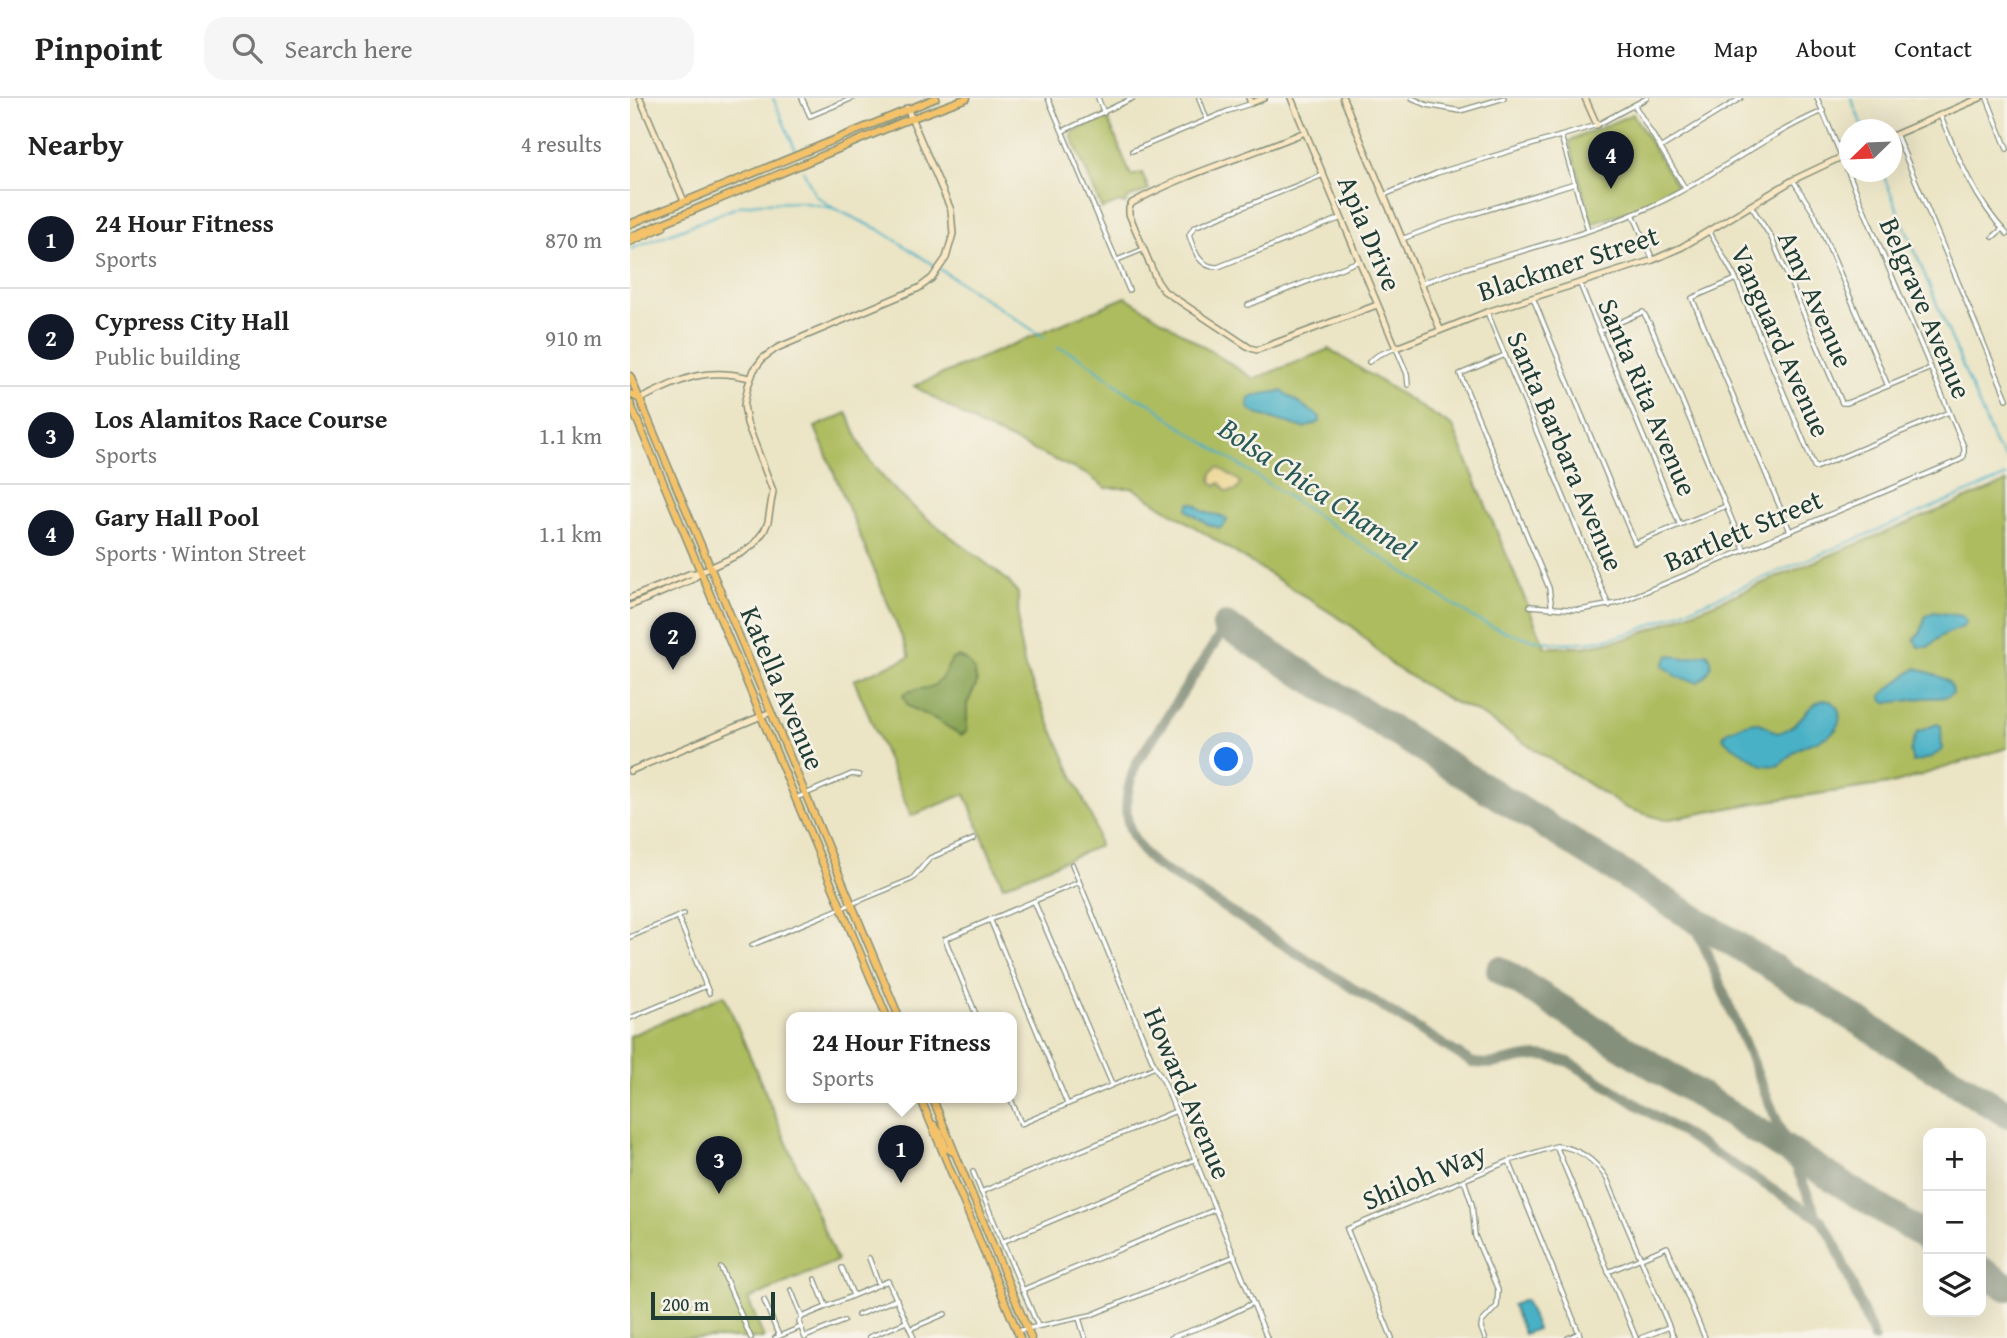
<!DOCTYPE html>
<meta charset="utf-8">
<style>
:root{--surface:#fff;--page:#f6f6f6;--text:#222;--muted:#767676;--line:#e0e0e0;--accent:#111827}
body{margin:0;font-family:"Gentium Book Plus",serif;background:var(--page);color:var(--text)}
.controls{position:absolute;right:21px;bottom:21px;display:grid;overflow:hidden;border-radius:14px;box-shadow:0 7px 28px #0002}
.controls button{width:63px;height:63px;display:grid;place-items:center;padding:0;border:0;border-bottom:2px solid var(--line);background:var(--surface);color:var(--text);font:35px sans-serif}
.compass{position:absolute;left:1209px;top:21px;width:63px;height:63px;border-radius:50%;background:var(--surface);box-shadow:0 7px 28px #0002;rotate:247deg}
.scale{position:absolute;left:21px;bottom:18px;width:124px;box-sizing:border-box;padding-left:7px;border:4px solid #1f3d34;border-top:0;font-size:19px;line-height:24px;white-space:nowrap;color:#1f3d34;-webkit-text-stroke:5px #f7f3e8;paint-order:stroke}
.you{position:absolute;left:597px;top:662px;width:24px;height:24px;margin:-18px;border:5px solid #fff;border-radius:50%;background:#1a73e8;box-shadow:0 0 0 10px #1a73e833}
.badge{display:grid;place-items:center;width:46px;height:46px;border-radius:50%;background:var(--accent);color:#fff;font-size:23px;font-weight:700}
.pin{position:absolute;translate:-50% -58px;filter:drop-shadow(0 2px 4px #0008)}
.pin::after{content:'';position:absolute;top:37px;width:24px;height:21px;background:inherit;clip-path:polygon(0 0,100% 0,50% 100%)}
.popup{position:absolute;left:156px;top:914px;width:231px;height:91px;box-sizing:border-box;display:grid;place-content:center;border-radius:14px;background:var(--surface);filter:drop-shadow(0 2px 5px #0005);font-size:23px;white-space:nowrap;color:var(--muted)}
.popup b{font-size:26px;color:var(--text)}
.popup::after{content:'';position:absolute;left:50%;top:100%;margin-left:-14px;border:14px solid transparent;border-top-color:var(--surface)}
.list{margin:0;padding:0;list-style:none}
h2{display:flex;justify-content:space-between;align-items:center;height:91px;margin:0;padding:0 28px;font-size:30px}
h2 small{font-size:23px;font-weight:400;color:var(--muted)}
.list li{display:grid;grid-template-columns:46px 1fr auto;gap:21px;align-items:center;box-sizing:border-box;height:98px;padding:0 28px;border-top:2px solid var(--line)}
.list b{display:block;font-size:26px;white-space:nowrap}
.list p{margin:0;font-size:23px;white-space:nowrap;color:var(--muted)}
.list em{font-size:23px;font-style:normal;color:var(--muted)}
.icon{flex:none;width:38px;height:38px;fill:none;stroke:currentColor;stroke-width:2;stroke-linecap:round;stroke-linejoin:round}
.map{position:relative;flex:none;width:1377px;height:1240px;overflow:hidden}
header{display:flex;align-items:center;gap:42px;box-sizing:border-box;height:98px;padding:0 35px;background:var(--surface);border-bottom:2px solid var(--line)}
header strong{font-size:33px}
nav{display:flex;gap:38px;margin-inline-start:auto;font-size:24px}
.search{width:490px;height:63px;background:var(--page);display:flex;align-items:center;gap:18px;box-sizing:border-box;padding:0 24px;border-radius:21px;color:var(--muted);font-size:26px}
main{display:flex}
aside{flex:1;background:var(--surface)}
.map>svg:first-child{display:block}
.green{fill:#adbc5e;stroke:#667c49;stroke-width:2}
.forest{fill:#8aa455;stroke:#547044;stroke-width:2}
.sand{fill:#eeda9e;stroke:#868c69;stroke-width:2}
.water{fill:#48b1c6;stroke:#34777d;stroke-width:2}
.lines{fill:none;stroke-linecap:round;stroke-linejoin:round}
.stream{stroke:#48b1c6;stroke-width:2}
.taxiway{stroke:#85907c;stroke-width:10}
.runway{stroke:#85907c;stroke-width:28}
.street-casing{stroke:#85907c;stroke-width:6}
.secondary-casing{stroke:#85907c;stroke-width:8}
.primary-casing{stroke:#85907c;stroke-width:9}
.street{stroke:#fff;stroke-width:3.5}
.secondary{stroke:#fae7c3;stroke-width:5}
.primary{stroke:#f3c26a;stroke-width:6}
.labels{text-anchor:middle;stroke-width:5;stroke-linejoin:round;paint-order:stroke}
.street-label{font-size:28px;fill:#1f3d34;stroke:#f7f3e8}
.water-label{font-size:30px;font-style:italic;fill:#295a58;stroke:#f7f3e8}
</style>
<header>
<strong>Pinpoint</strong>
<div class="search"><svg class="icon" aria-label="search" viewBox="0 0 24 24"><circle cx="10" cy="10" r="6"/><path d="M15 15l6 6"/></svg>Search here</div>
<nav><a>Home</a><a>Map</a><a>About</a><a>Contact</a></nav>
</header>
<main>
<aside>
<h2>Nearby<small>4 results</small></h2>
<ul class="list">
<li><span class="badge">1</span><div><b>24 Hour Fitness</b><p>Sports</p></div><em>870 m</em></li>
<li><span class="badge">2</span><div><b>Cypress City Hall</b><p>Public building</p></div><em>910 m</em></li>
<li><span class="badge">3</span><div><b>Los Alamitos Race Course</b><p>Sports</p></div><em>1.1 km</em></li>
<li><span class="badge">4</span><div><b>Gary Hall Pool</b><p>Sports · Winton Street</p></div><em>1.1 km</em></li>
</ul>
</aside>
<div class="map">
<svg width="1377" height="1240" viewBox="0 0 1377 1240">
<rect width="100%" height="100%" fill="#f7f3e8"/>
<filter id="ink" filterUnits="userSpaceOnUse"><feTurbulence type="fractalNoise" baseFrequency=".0143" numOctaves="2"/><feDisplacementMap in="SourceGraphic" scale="14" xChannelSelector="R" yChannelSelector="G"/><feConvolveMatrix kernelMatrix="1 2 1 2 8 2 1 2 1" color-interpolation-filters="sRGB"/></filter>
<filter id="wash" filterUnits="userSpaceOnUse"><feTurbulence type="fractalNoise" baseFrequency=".00686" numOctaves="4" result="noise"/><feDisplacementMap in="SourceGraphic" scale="28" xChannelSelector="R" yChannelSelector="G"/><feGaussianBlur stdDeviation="1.57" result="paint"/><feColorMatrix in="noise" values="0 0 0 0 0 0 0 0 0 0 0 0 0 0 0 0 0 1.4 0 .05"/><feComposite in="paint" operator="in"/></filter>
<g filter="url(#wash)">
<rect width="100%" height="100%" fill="#ebe4c5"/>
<g class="green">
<polygon points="1003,16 1047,88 1012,108 962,126 939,43"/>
<polygon points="477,19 501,78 512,75 519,92 498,100 495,106 489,104 472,111 441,37 444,33"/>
<polygon points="496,199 624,281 699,251 823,329 915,549 952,549 1000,540 1377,384 1377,650 1266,685 1131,704 1035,722 996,710 845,613 821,603 763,568 723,529 503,390 476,390 458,377 353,329 284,288"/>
<path d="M217,315C224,330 229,347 238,360C271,409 332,444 377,482L388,495L389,540L395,570L464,725L469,748L373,788L335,696L281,718L224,582L280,559L185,329Z"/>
<polygon points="94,897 207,1163 118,1201 134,1240 0,1240 0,938"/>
</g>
<path class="forest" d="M328,559L337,563L344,572L347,585L337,606V633L331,637L305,621L278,608L273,597C283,588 296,594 306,586C313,581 318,568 322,561Z"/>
<polygon class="sand" points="588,369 611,384 607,392 597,394 590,385 586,388 581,384 582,375"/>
<g class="water">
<polygon points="652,293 690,319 690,324 674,330 627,316 618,310 619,300 632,296"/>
<path d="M560,405C569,406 568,410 575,414C583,418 590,415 597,422L596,425L590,430L579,427L558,413L557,410Z"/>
<polygon points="1303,514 1332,518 1336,523 1333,529 1311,538 1298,549 1288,549 1284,541 1291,534 1295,519"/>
<path d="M1077,555C1087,565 1078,578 1068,584L1047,579L1033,567L1039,557L1055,560Z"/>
<path d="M1287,570C1300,577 1323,578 1323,595C1313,602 1306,599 1294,600C1281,602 1268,605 1254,604L1251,598C1254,594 1281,573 1287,570Z"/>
<path d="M1193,602C1202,603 1207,605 1209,614C1214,641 1184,641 1168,651C1160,656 1156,664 1147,668L1132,667L1095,643L1093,639C1097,632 1101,632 1108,629C1130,620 1129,625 1147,635C1171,630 1173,609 1193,602Z"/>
<polygon points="1307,626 1311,628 1312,652 1300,660 1283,664 1280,653 1287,634"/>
<polygon points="895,1202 907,1231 894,1236 882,1207"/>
</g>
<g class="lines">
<g class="stream">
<polyline points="143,0 165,51"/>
<polyline points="1221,0 1234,32"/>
<polyline points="173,72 185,97 202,109"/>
<polyline points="1252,74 1366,348 1377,362"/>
<polyline points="1,151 110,108 128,105 171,104 203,110 250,132 415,240"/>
<path d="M428,250C456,257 477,282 501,297C507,301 514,302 521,306C531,312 541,322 551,329L844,520C900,548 944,552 1004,534L1377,378"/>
</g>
<g class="taxiway">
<path d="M596,528L506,666C490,707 492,737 526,767L841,964C865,970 883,959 907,958C918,958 929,961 939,964L1190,1121L1203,1141L1244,1240"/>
<polyline points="1062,819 1187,1119"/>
</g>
<g class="runway">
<polyline points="596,528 1377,1016"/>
<polyline points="870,872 1298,1140"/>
<polyline points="1351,1172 1377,1189"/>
</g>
</g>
</g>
<g filter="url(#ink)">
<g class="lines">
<g class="street-casing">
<g id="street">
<polyline points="172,0 180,18 223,0"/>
<polyline points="418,0 499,192"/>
<polyline points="468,0 474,15"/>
<polyline points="569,0 577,22"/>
<polyline points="782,0 797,7 830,13 874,0"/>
<polyline points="1357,0 1377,51"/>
<polyline points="1005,8 1055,90"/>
<path d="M1310,17C1328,60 1345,102 1377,136"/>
<polyline points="433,33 503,0"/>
<polyline points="1266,36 1377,301"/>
<polyline points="931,38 958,132"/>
<polyline points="1030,50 1111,0"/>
<polyline points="502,53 598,13 620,6"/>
<path d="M693,77L564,129L559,137C564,152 569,170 588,169L711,120"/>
<polyline points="1163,82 1185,117 1258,288"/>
<polyline points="754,97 807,75 967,27 1017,0"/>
<polyline points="1121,108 1141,139 1212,305 1217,305 1301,270"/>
<polyline points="1003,116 1023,162"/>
<polyline points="1079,133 1106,181 1185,370 1319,314"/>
<polyline points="1363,139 1372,131"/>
<polyline points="772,141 811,126 945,85"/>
<polyline points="487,162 514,151"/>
<polyline points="1106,181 1062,200 1160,433"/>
<path d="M790,186C867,156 950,142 1024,107C1083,80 1133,38 1193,13"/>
<polyline points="950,186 1050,427"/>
<polyline points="903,200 1005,445 1096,408"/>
<polyline points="618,207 729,163"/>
<polyline points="857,214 979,508"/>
<polyline points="970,233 1013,214 1020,226 1114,451"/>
<polyline points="875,257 830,276 919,490 922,511"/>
<polyline points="739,264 748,257 766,250 777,276 778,287"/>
<polyline points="900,508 950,512 988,505 1330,362 1334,358 1334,349 1187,0"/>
<polyline points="166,700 222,676 229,677"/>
<polyline points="442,766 525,969 534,984 637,1240"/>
<polyline points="404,803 482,986"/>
<polyline points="48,819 79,895"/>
<polyline points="360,821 437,1005"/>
<polyline points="0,839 54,816"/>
<polyline points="122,847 282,781 300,760 344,741"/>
<polyline points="347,919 315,841 449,784"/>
<polyline points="0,920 76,888"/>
<polyline points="380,999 391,1026 525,969"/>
<path d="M927,1048C950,1050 965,1062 977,1081L1044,1240"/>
<polyline points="879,1063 951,1240"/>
<polyline points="343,1074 408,1228"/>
<polyline points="834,1082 842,1106 845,1138 868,1192 867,1208 852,1224 851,1230 855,1240"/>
<polyline points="351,1094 546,1013"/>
<polyline points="372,1144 566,1061"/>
<polyline points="239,1160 249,1187"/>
<polyline points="91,1170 121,1240"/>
<polyline points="212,1170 223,1197"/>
<polyline points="978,1174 1037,1149 1075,1240"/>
<polyline points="185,1181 196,1208"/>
<polyline points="161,1192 172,1219"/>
<polyline points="392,1192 584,1112"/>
<polyline points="134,1202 149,1238"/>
<polyline points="228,1217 267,1201"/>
<polyline points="449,1220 455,1240"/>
<polyline points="280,1231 315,1216"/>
<polyline points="387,1233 461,1217 605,1158"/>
<polyline points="175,1239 214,1223"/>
<polyline points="239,1239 276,1224"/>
<polyline points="145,1240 171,1229"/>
<polyline points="175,1240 169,1224 172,1219 258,1183 284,1240"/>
<polyline points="540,1240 584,1224 623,1205"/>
<polyline points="762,1240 717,1131 879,1063 926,1048 1006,1240"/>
<polyline points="938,1240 949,1235"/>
<polyline points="1011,1240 1039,1229"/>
</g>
</g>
<g class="secondary-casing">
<g id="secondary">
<polyline points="10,0 54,103"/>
<polyline points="619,0 621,5 634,0"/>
<polyline points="661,0 766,250 857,214 1023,162 1052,149 1163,82 1220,55"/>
<polyline points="713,0 810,231"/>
<polyline points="955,0 967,27"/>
<path d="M675,34C619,58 555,75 502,105L499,110V116L527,183L534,193L620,250L627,252L747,207"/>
<polyline points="1262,38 1350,0"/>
<path d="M10,301C51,282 73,268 120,280"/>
<polyline points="0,500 59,476 71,474 112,455 124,446 134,433 138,424 143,393 117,325 114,307 118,288 124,272 133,260 147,250 289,190 302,180 316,160 323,136 321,112 277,10"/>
<polyline points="0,508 61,482 70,475"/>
<polyline points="0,673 141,614"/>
</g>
</g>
<g class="primary-casing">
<g id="primary">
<polyline points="0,126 306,0"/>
<polyline points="0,139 272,24 337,0"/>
<polyline points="0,144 33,129"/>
<polyline points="0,278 269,919"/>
<polyline points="0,296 10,301"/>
<polyline points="0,305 257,919"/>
<polyline points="290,999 390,1240"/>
<polyline points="302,999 401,1240"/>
<polyline points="304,1027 310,1035 316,1050 323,1054"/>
</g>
</g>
<use href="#street" class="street"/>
<use href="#secondary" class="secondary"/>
<use href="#primary" class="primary"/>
</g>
</g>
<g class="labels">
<g class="street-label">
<text transform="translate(740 135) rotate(67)" y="10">Apia Drive</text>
<text transform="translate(938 165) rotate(-18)" y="10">Blackmer Street</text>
<text transform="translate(1186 201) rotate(66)" y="10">Amy Avenue</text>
<text transform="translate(1296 210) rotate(67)" y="10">Belgrave Avenue</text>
<text transform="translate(1151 243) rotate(66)" y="10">Vanguard Avenue</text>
<text transform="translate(1018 299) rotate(67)" y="10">Santa Rita Avenue</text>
<text transform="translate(936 353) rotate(67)" y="10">Santa Barbara Avenue</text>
<text transform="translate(1113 432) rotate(-23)" y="10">Bartlett Street</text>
<text transform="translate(153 590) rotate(67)" y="10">Katella Avenue</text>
<text transform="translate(558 995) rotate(67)" y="10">Howard Avenue</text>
<text transform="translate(794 1078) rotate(-23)" y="10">Shiloh Way</text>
</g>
<g class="water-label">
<text transform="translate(687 391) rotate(34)" y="10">Bolsa Chica Channel</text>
</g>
</g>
</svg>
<div class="controls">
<button>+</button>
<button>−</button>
<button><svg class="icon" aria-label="layers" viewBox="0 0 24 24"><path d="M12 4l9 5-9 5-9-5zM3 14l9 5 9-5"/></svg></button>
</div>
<svg class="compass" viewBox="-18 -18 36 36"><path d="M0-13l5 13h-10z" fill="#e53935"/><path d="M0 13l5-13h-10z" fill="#767676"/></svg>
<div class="scale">200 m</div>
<div class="you"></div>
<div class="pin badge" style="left:271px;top:1085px">1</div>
<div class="popup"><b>24 Hour Fitness</b>Sports</div>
<div class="pin badge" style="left:43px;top:572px">2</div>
<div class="pin badge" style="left:89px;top:1096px">3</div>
<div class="pin badge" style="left:981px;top:91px">4</div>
</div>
</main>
